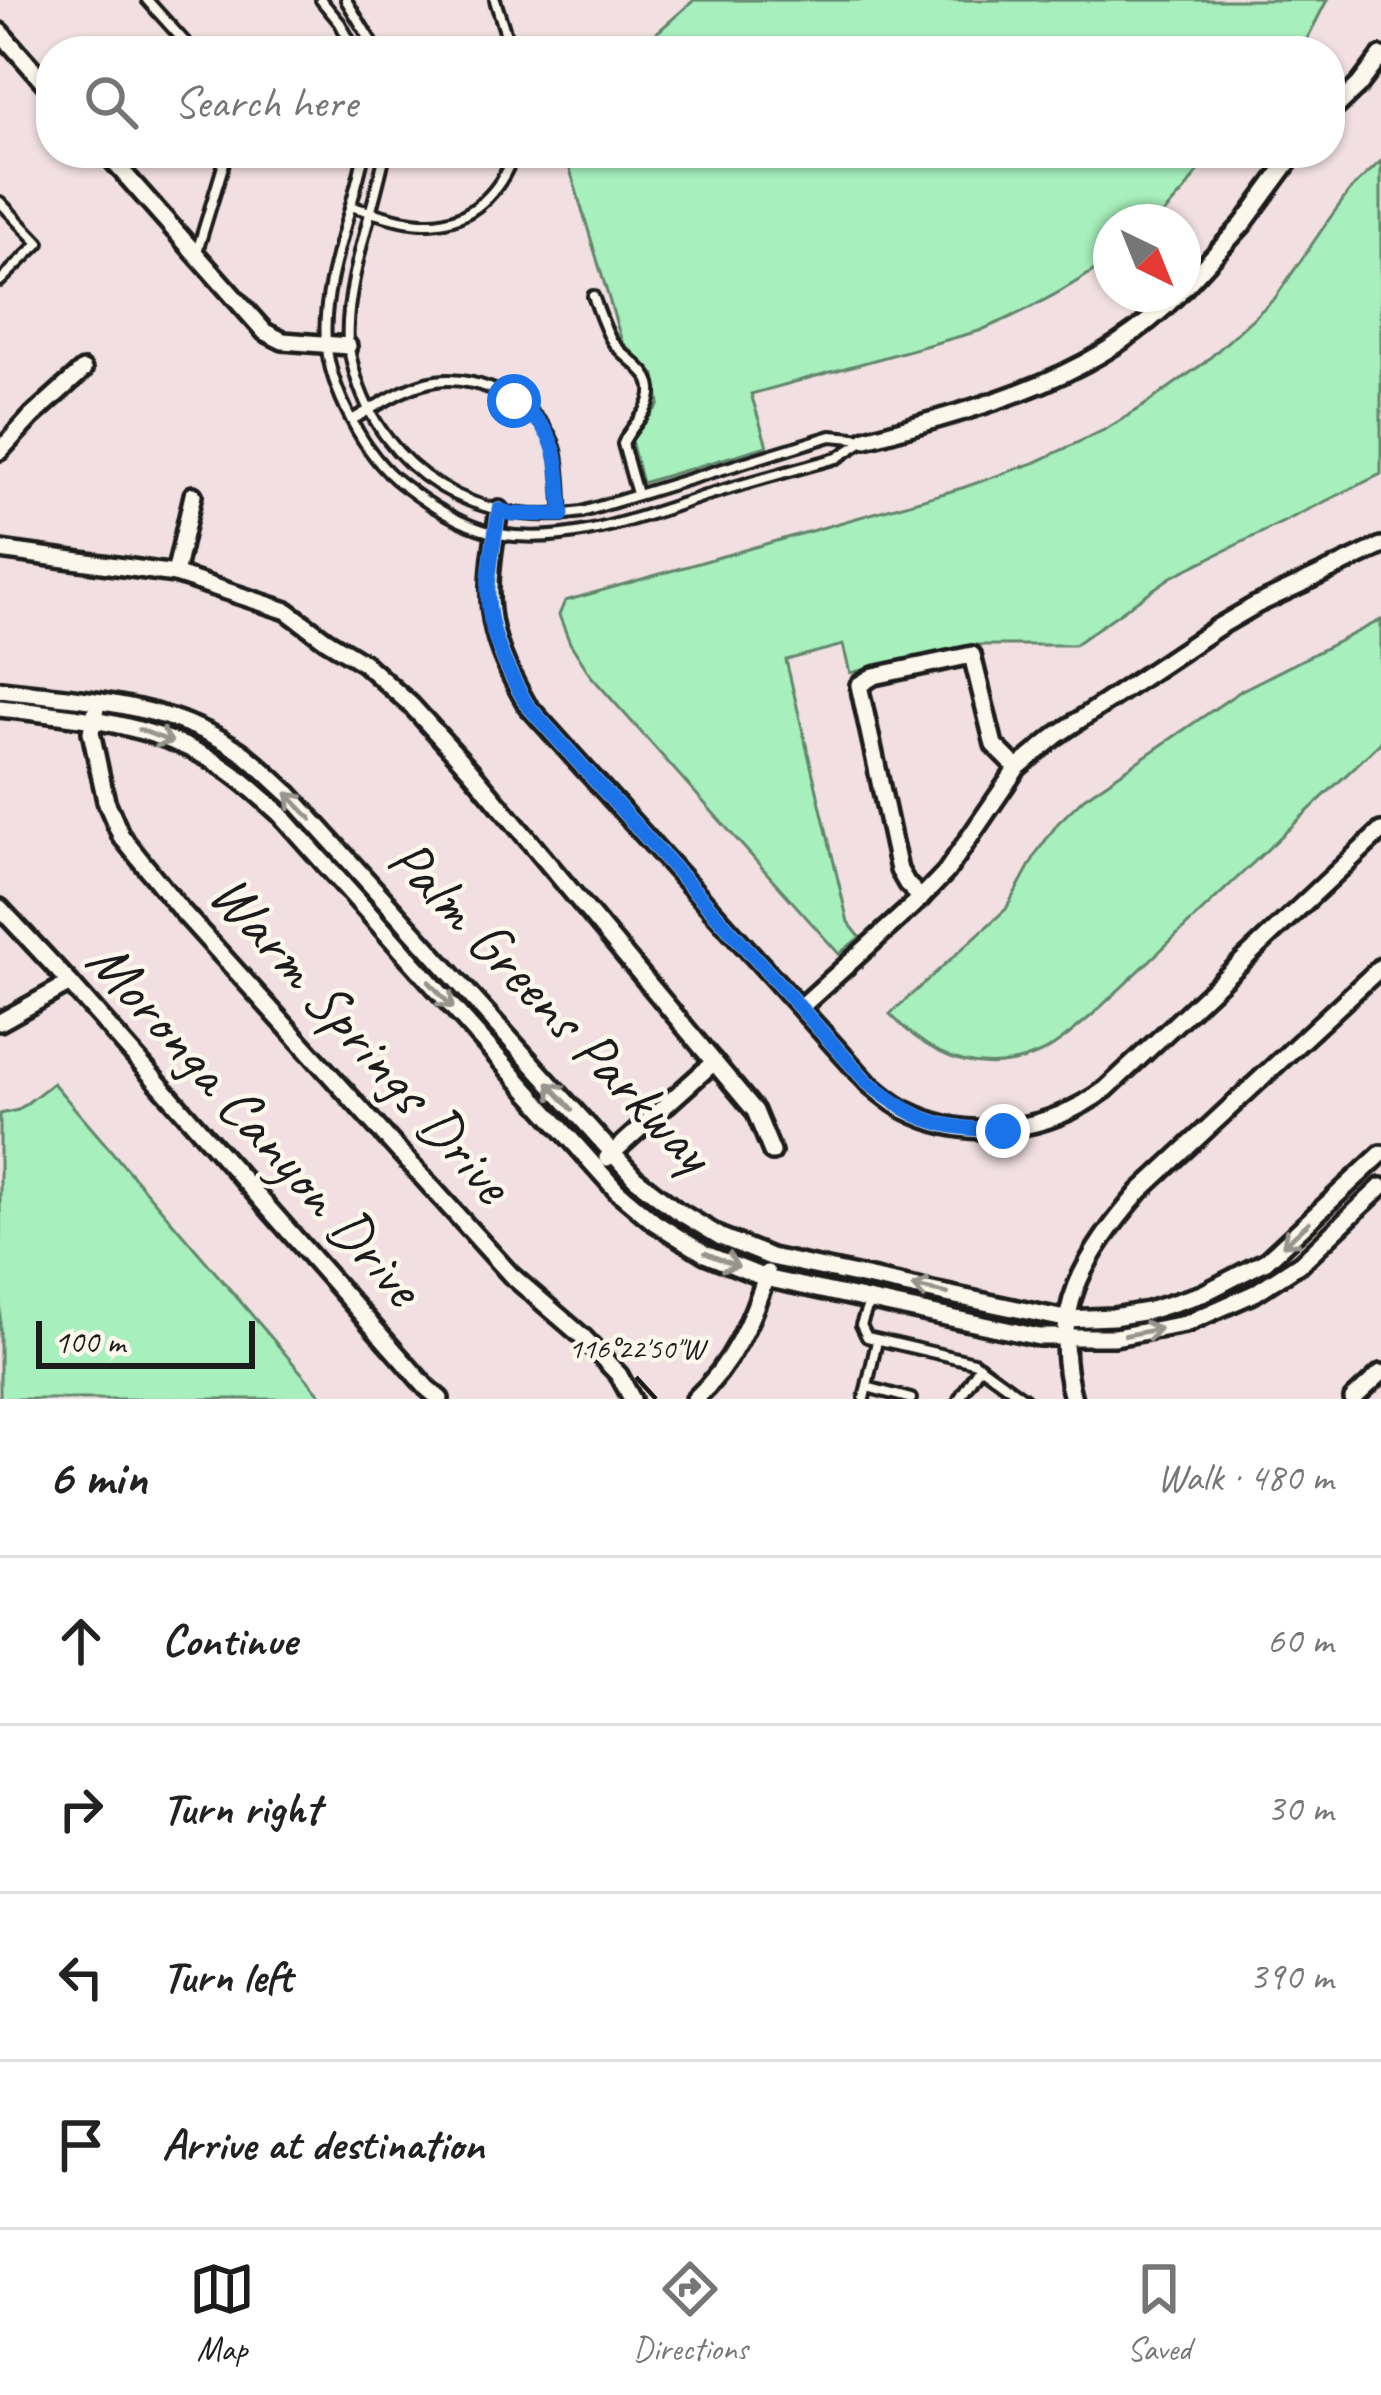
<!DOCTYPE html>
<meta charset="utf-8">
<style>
:root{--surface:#fff;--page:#f6f6f6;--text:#222;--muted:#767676;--line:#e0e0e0;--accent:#1c1c1c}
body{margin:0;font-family:Caveat,sans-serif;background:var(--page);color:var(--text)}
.compass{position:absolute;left:1093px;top:204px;width:108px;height:108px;border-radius:50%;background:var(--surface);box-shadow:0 3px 9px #0004;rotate:137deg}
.scale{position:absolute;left:36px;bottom:30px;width:219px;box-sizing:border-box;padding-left:12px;border:6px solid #1c1c1c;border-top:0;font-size:33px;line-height:42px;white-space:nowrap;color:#1c1c1c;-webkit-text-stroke:9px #fbf7ec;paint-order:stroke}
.stop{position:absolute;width:36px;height:36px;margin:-27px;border:9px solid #1a73e8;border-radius:50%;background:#fff}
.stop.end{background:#1a73e8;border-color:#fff;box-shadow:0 3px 12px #0008}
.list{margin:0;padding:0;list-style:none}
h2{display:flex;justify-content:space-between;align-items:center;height:156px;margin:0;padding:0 48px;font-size:51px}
h2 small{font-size:39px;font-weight:400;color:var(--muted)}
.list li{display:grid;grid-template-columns:78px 1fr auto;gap:36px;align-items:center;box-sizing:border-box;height:168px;padding:0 48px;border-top:3px solid var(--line)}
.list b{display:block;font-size:45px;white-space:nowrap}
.list em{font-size:39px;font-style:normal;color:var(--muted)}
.icon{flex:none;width:66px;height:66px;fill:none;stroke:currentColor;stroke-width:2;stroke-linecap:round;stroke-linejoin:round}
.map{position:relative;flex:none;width:1381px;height:1399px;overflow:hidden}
.search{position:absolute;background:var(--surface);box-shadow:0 3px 9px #0004;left:36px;right:36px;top:36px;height:132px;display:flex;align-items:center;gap:30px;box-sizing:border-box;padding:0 42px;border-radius:48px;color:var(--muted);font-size:45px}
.sheet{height:828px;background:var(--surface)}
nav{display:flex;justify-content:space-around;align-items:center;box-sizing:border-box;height:168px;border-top:3px solid var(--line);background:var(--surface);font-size:33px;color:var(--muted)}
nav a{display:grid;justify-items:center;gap:6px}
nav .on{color:var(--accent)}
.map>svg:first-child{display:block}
.green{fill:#a7efbc;stroke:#62866c;stroke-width:3}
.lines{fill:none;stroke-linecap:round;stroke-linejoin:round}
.lane-casing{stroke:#1c1c1c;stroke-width:16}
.street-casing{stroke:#1c1c1c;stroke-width:24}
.lane{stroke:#fbf7ec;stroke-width:8}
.street{stroke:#fbf7ec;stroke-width:15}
.oneway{stroke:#97948e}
.route{stroke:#1a73e8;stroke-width:15}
.ticks{fill:none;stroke:#1c1c1c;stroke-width:4.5}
.labels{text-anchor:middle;stroke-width:9;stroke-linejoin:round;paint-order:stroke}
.street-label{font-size:60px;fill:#1c1c1c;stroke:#fbf7ec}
.ticks-label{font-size:30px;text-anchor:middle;fill:#1c1c1c;stroke:#fbf7ec;stroke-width:9;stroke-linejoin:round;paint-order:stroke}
</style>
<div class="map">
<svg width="1381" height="1399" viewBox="0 0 1381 1399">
<rect width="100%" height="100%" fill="#f1dfe1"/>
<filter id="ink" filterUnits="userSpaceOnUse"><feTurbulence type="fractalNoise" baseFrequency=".00833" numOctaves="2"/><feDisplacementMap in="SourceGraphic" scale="24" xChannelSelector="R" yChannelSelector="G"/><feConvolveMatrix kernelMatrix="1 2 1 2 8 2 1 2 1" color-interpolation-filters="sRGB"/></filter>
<g filter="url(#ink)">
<g class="green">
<polygon points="694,0 1327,0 1307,39 1294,51 636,51"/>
<path d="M565,153H1210L1185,190L1156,222H1111V259C1070,288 1026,312 979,331L751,394L767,446L642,483L631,441L659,404L655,375L622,342Z"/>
<polygon points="1381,161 1381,474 1171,577 1074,645 973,645 850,673 843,645 786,660 848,922 860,937 839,954 591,676 570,643 559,615 565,601 962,488 1036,462 1106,429 1139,409 1204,363 1275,298 1332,215 1351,189"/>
<path d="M1381,620V742L1091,1016C1074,1030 1056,1047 1036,1055C978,1079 930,1056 890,1014L1006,909L1037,852L1058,823L1084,798L1242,690Z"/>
<polygon points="53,1083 324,1399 0,1399 0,1114 18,1110"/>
</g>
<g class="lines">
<g class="lane-casing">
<g id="lane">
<polyline points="147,0 193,51"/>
<polyline points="321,0 340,23 355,51"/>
<polyline points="346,0 377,51"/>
<polyline points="495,0 511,51"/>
<path d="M364,153C353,210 321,285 326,341C330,388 364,456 402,484C429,505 465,528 499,534C569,546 640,517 705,496C749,482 793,470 837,458L865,440"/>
<path d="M385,153C374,209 344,288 348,343C349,352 352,361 354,370C381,472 480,530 582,512L831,436L865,439"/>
<polyline points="0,202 39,243 0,281"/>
<path d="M353,207C376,213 405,224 429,223C472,222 501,191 514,153"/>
<polyline points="196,255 227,153"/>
<path d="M593,296C599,311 604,328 612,341C623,359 654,370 651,394C649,414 630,426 623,444L637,494"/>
<path d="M352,420C377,406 407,385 436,381C478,374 545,406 556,450C561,471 560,495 562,515"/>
<polyline points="869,1302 861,1325 867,1337 974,1362 1025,1399"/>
<polyline points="867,1387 911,1399"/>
<polyline points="864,1399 877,1341"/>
<polyline points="959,1399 980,1366"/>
</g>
</g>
<g class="street-casing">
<g id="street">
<polyline points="0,32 51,90"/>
<polyline points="1330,113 1359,85 1381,56"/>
<polyline points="106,153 265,332 283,341 348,346"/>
<polyline points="1183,289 1243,224 1295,153"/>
<path d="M866,439C977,408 1095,380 1178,294"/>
<polyline points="0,451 32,416 83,370"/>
<path d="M499,510C485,596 482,627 527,705L868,1083C880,1093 893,1105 907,1111C972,1144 1049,1131 1106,1089L1381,831"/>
<polyline points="0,550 175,574 287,611 326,640 364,663 411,705 470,770 755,1111 772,1152"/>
<polyline points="175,574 193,495"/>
<path d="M0,690C82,699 170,703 240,751C258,764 273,780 289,794L635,1178L676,1210L721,1237L771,1257L1065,1319L1113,1317L1148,1311L1202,1294L1266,1261L1381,1154"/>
<path d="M0,708C68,716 136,721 199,753C230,768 255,791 280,814L617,1191L654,1222L705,1254L765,1278L1039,1337H1115L1185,1324L1255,1293L1301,1263L1381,1187"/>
<polyline points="96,709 91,732 106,801 121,836 180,909 511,1275 583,1337 619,1375 632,1399"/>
<polyline points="921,898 907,884 899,870 859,685 874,676 972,655 994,745 1017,768"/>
<polyline points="0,908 70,983 427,1388 440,1399"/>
<polyline points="801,1007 921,898 946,872 1017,768 1057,735 1218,627 1256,605 1381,546"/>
<polyline points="0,1022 70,983"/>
<polyline points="607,1158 714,1062"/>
<path d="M695,1399C732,1365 752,1320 767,1273"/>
<path d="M1073,1399C1048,1310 1085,1256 1140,1191L1381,967"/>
<polyline points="1353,1399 1381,1373"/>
</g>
</g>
<use href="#lane" class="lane"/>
<use href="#street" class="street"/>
</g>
<defs><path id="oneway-shaft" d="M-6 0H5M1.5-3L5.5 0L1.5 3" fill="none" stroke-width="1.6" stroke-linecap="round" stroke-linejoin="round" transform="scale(3)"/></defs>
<g class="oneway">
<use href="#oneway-shaft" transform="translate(156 736) rotate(21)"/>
<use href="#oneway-shaft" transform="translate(299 806) rotate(-133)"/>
<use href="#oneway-shaft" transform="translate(441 995) rotate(48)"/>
<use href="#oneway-shaft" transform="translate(560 1096) rotate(-132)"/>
<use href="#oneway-shaft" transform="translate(1296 1234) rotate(138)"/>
<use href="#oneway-shaft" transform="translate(722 1260) rotate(23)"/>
<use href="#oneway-shaft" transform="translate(930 1290) rotate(-168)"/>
<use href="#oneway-shaft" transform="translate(1143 1332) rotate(-11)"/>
</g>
</g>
<g class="lines" filter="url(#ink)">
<path class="route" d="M514,401C562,432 557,463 562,515L512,514L499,510C495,535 490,561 488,587C486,629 507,670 527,705L868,1083C920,1123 938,1127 1003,1131"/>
</g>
<path class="ticks" d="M636,1377L656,1399"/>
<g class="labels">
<g class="street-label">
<text transform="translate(552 1004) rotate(46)" y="21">Palm Greens Parkway</text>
<text transform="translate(362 1037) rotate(48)" y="21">Warm Springs Drive</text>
<text transform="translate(256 1122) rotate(48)" y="21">Moronga Canyon Drive</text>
</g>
</g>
<g class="ticks-label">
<text x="636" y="1358">116°22'50"W</text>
</g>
</svg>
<svg class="compass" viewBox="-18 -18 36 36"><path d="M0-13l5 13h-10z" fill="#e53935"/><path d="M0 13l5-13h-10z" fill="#767676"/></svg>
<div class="scale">100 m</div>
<div class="stop" style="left:514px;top:401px"></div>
<div class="stop end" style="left:1003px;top:1131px"></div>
<div class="search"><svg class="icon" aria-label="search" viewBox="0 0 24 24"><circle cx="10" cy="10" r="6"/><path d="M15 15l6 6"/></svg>Search here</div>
</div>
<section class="sheet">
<h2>6 min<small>Walk · 480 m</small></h2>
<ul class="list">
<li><svg class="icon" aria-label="ahead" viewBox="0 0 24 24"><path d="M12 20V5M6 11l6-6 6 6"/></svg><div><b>Continue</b></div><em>60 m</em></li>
<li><svg class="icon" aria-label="right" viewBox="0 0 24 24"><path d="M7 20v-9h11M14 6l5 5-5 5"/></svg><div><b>Turn right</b></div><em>30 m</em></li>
<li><svg class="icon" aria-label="left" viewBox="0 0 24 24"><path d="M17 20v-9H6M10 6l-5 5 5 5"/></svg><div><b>Turn left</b></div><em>390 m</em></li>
<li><svg class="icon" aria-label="arrive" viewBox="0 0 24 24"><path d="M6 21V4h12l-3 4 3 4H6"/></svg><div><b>Arrive at destination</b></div></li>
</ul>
</section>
<nav>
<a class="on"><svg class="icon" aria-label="map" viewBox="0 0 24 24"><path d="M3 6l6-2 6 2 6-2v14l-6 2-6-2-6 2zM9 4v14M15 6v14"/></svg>Map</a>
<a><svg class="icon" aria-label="directions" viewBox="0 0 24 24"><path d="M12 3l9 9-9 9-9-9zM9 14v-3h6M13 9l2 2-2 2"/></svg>Directions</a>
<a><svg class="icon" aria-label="saved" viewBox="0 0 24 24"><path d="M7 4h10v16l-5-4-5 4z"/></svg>Saved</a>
</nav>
